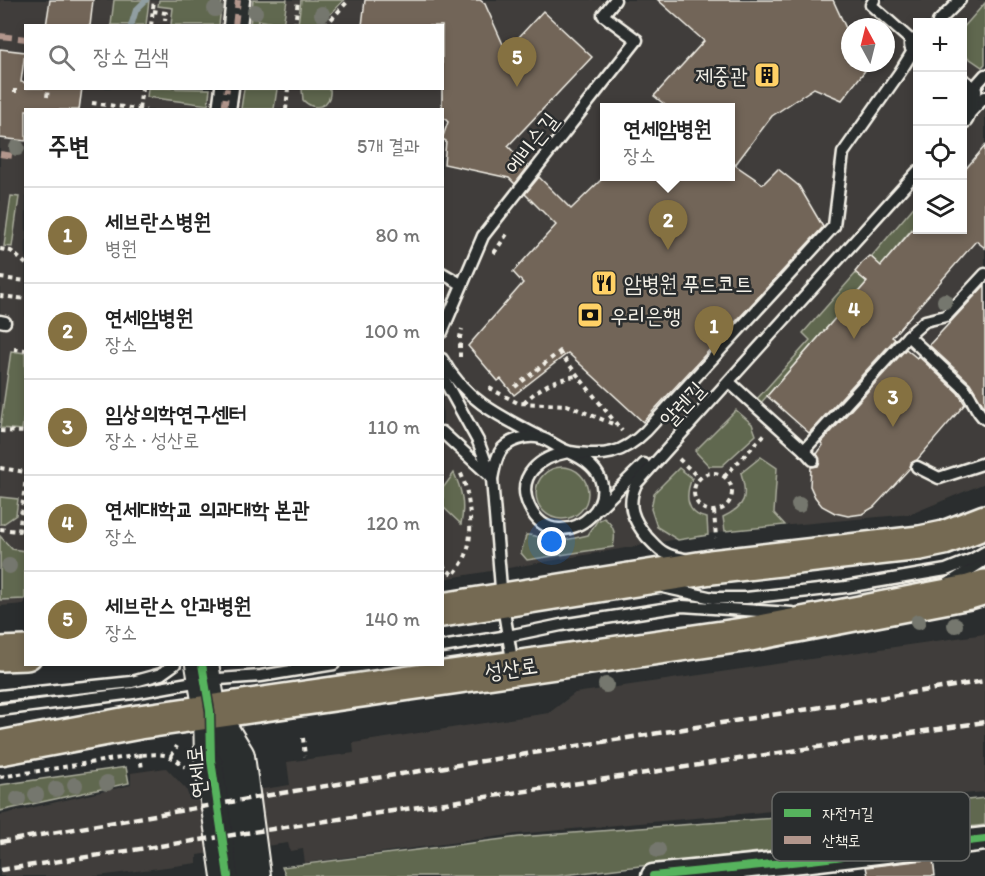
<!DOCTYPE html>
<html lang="ko">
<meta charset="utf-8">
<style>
:root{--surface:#fff;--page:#f2f2f2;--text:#222;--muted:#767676;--line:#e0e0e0;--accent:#857141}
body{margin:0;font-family:Itim,"Poor Story",sans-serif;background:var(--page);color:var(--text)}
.controls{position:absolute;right:18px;top:18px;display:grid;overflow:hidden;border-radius:0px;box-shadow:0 3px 9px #0003}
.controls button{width:54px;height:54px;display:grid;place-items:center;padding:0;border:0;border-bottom:2px solid var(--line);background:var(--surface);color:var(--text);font:30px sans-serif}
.compass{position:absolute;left:841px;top:18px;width:54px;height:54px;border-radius:50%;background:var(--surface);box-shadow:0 3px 9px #0003;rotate:353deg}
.you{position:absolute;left:552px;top:542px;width:21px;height:21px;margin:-15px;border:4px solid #fff;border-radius:50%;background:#1a73e8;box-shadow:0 0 0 9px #1a73e833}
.badge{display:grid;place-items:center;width:39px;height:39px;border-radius:50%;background:var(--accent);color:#fff;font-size:20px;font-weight:700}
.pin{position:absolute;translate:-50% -50px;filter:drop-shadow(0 2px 3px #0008)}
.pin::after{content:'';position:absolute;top:32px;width:21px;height:18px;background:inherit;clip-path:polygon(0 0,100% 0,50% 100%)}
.popup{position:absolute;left:600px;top:103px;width:135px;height:78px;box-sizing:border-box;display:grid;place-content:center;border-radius:0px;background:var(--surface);filter:drop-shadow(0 2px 4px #0005);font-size:20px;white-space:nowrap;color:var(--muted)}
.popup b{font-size:22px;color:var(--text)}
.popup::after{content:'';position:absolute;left:50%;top:100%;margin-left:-12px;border:12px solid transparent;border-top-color:var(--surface)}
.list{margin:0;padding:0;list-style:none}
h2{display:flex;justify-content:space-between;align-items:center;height:78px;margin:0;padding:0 24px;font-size:26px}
h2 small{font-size:20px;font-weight:400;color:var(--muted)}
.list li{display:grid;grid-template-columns:39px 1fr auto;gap:18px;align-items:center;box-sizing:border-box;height:96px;padding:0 24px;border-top:2px solid var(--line)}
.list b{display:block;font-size:22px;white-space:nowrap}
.list p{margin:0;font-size:20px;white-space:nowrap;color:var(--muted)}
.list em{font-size:20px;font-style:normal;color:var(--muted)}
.icon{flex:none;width:33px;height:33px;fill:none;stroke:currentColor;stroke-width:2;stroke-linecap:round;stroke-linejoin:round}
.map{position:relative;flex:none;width:985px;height:876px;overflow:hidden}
.search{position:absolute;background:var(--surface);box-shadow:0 3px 9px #0003;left:24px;top:24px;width:420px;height:66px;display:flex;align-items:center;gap:15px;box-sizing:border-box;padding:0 21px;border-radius:0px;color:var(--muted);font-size:22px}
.panel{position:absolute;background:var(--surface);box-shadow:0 3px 9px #0003;left:24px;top:108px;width:420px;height:558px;border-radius:0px}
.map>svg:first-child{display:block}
.built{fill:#403e3b;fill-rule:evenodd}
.green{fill:#61684f;stroke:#aaac9c;stroke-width:1.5}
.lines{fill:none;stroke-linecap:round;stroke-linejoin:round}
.stream{stroke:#909ea1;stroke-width:6}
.building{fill:#726559;stroke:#f4f1e8;stroke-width:1.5}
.lane-casing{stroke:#f4f1e8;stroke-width:15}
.street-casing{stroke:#f4f1e8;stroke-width:27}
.secondary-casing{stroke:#f4f1e8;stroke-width:36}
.primary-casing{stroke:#f4f1e8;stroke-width:38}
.path{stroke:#f4f1e8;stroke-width:4;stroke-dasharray:4.5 4.5;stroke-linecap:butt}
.lane{stroke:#2a2d2e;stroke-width:10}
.street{stroke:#2a2d2e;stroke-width:22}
.secondary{stroke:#2a2d2e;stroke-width:32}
.primary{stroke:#756b52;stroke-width:33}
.rail{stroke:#f4f1e8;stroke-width:4.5;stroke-dasharray:9 4.5;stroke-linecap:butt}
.quiet{stroke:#b2968c;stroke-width:6;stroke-dasharray:12 6;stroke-linecap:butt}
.cycleway-casing{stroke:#2a2d2e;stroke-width:11}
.cycleway{stroke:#56b35d;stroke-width:8}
.tree{fill:#75776e}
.labels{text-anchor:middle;stroke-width:5;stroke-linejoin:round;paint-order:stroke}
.poi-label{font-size:22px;fill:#f4f1e8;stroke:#2a2d2e;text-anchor:start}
.street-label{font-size:22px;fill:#f4f1e8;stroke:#2a2d2e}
.key{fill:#2a2d2e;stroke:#676866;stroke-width:1.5}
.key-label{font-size:16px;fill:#f4f1e8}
</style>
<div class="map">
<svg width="985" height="876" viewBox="0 0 985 876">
<rect width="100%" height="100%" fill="#2a2d2e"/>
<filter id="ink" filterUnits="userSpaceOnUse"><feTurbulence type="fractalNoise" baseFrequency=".0167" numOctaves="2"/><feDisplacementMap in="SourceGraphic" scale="12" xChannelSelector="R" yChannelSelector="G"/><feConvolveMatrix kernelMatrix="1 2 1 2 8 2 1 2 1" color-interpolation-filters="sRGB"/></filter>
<g filter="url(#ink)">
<g class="built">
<path d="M0,0H985V483L911,514L725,531L443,579L442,110H26L25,604L0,606ZM918,22H962V230H918ZM26,26H442V88H26ZM850,27H886V63H850ZM605,107H731V176H605Z"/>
<polygon points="985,634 985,792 516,834 305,863 303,849 290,851 288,843 197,855 197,863 98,876 0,876 0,815 131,785 131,773 166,768 186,789 190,800 290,785 287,762 354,753 353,743 549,713 575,693"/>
</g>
<g class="green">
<polygon points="114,0 149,0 146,25 111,25"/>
<polygon points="159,0 222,0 219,25 171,25 173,8 158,6"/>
<polygon points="253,0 287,0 283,25 258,20 257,25 250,25"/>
<polygon points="301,0 344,0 320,25 298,25"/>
<polygon points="985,3 985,64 982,67 963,54 962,29"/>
<polygon points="148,89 148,88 210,89 208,105 147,97"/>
<polygon points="244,89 277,89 274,109 241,109"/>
<path d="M302,89H330C332,106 315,113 303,100Z"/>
<polygon points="11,196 19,197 12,247 4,246"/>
<polygon points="917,203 917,223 881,266 871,257"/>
<polygon points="856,273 867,282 760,404 756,400 810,340 803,333"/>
<polygon points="11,351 25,353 26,402 22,430 0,428"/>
<polygon points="736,410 752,424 756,435 722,466 709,466 695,451"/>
<path d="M761,457L777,468L774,513L785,525L725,531L723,517C746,506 748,497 741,473Z"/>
<circle cx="562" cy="493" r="26"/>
<path d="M679,468L692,478C685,495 685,514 707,518L708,535L678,540L657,527L651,509L654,493Z"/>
<path d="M454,473C462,490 465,505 461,524L443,507V488Z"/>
<polygon points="0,497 18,499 16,515 3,524 0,524"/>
<path d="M604,518C615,526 616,535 613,547L527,560L521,553L526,535C539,534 539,539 549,541C557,543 579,537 588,535L597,521Z"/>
<polygon points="0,536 12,549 25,551 25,599 0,600"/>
<polygon points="126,767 129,783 0,811 0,785"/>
<polygon points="985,798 985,825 556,876 286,876 282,867 519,837 855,812"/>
</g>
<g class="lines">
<polyline class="stream" points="131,26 136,10 146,0"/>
</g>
<g class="building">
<polygon points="50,0 93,0 90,26 46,26"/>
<polygon points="365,0 480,0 485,4 506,51 543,11 592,57 508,146 528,167 515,184 509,178 444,164 446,141 442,139 448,122 442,116 442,26 362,26"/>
<polygon points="658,0 833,0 850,37 850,63 871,63 842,100 814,88 772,116 735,165 763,184 778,169 799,186 823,227 643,422 568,353 514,395 501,379 498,381 468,346 523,283 513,272 556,225 525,194 539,177 571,209 604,177 731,177 731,108 669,108 654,96 704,41"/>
<polygon points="0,49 25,52 21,82 26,83 26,88 82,88 79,110 26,110 26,141 0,138"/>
<polygon points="985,146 985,248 976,241 892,337 895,339 809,433 767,396 867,282 855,272 862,263 870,256 881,266 912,230 963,230 963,172"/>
<polygon points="985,285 985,408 970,383 929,345"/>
<polygon points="906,349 917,358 918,356 958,393 965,404 917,460 911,463 910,468 874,507 862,514 848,516 835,513 822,506 815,497 810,486 811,467 818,466 820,462 817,454 823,445 821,443"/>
<polygon points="933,859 935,876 868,876 866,867"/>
</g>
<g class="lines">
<g class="lane-casing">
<g id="lane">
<polyline points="874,0 871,5 916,45"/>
<polyline points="938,22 960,0"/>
<polyline points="970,92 985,75"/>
<polyline points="969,114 985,97"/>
<polyline points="442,273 461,284"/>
<polyline points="0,321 5,322"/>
<polyline points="442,332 483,236 637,40 603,15 615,0"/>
<polyline points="908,336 925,321 946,316 985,274"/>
<path d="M442,359C464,399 499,416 538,436"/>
<polyline points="442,376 478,441 492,479 502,600 513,666"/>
<path d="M729,382L804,450L908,336L964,388C973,398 975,411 985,419"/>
<polyline points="442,432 490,476"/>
<polyline points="804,450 813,460"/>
<path d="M568,452C653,487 557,569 529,506C515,475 541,457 568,452Z"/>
<polyline points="917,467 939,478 985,463"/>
<path d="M492,479C494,470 495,460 500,452C507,440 528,434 541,438C551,441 560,450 570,452C604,457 622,455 646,431L834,226L843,153L900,72L918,43"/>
<polyline points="599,508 644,464"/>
<path d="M688,560C681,558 672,557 665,553C658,550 652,542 647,537C633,520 626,505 636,484L918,171"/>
<polyline points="946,585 985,560"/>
<polyline points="663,587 713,598 746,598 846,587 946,570 971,560 985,552"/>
<polyline points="442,647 508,636 561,625 682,606 792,613"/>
<polyline points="0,696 132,682 161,674 175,664"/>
<polyline points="0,710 133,693 205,680 261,676 334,664"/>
</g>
</g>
<g class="street-casing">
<g id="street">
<polyline points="235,26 238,0"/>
<polyline points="916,45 918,46"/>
<polyline points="962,86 970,92 962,117"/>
<polyline points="224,110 227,88"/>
<polyline points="653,876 811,860 985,839"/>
</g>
</g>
<g class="secondary-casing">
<g id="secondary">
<polyline points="202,664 210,711 211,760 228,876"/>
<polyline points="211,712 238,756 254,876"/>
</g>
</g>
<g class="primary-casing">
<g id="primary">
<polyline points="442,610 711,567 920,543 944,538 985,522"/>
<polyline points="0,654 26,653"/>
<polyline points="0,748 139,722 750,634 969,592 985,587"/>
</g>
</g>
<g class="path">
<polyline points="153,11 166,13 165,20"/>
<polyline points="151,26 154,0"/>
<polyline points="295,26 298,0"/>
<polyline points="325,26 349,0"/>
<polyline points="15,93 15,89"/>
<polyline points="47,97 48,89"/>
<polyline points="92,103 146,110"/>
<polyline points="139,109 142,88"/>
<polyline points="286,110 288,88"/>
<polyline points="0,249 11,251 26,264"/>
<polyline points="494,253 507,234"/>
<polyline points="0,278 26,281"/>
<polyline points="0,296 26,299"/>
<polyline points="14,349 26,350"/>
<polyline points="559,352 622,431"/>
<polyline points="460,357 460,337 462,329"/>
<polyline points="515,387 563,349"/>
<polyline points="489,388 518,403 567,405 618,426"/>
<path d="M524,403C539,387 555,379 577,376"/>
<polyline points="0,431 26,432"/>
<polyline points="679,459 700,479"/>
<polyline points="0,468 26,472"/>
<circle cx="713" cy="492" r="19"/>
<polyline points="724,477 765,434"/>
<polyline points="714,511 716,538"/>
<polyline points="0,529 19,531 26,478"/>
<path d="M442,565L453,575C458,569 463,562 466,555C474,534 470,489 459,470"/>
<polyline points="303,738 305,756"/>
<polyline points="140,753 142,770"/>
<polyline points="171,756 177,746"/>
<path d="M0,777L140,755C160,754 169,752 185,767"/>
</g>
<use href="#lane" class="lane"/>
<use href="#street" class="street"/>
<use href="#secondary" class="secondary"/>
<use href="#primary" class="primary"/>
<g class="rail">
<polyline points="0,842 282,793 985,681"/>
<polyline points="0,870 985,722"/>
</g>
<g class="quiet">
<polyline points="235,26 238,0"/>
<polyline points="0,36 26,39"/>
<polyline points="224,110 227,88"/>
<polyline points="0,154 14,156"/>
</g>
<g class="cycleway-casing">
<g id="cycleway">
<polyline points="202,664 210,711 211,760 228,876"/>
<polyline points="653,876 811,860 985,839"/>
</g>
</g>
<use href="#cycleway" class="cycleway"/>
</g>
<g class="tree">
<circle cx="215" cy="9" r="8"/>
<circle cx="255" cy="12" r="8"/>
<circle cx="322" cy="14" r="8"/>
<circle cx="17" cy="148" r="8"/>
<circle cx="945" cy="301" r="8"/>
<circle cx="799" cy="505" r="8"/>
<circle cx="9" cy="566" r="8"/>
<circle cx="918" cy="622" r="8"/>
<circle cx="955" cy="625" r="8"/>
<circle cx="606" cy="685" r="8"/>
<circle cx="107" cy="783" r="8"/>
<circle cx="75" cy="785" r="8"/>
<circle cx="56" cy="789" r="8"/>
<circle cx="36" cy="795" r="8"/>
<circle cx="18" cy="799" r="8"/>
<circle cx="658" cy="850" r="8"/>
</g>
</g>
<defs>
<g id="building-square" transform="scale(1.35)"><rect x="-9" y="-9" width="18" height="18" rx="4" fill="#ffd166" stroke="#2a2d2e"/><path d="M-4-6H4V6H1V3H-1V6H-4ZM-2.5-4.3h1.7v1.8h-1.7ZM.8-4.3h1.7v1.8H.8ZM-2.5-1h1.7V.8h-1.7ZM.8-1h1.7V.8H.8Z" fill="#111"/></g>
<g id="restaurant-square" transform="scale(1.35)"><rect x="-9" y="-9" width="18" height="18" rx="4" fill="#ffd166" stroke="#2a2d2e"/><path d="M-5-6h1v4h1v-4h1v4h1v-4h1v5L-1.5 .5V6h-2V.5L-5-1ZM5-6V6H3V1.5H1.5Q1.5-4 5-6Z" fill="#111"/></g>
<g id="bank-square" transform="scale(1.35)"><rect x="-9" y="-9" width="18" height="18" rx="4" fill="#ffd166" stroke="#2a2d2e"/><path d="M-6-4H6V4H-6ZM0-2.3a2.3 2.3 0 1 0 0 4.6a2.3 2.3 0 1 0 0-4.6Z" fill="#111"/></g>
</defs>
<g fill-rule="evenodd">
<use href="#building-square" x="767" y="75"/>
<use href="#restaurant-square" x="604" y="283"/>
<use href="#bank-square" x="590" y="315"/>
</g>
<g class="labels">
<g class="poi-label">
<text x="748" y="83" text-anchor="end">제중관</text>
<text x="624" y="291">암병원 푸드코트</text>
<text x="610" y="323">우리은행</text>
</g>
<g class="street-label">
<text transform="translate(531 143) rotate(-52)" y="8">에비슨길</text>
<text transform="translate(682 404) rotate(-47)" y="8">알렌길</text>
<text transform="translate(511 668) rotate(-8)" y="8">성산로</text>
<text transform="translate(196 772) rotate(-96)" y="8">연세로</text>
</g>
</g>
<rect x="772" y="792" width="198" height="69" rx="9" class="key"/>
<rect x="784" y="809" width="27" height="8" fill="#56b35d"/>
<rect x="784" y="836" width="27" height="8" fill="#b2968c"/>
<g class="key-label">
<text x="822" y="819">자전거길</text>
<text x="822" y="846">산책로</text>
</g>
</svg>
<div class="controls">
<button>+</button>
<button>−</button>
<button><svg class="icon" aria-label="locate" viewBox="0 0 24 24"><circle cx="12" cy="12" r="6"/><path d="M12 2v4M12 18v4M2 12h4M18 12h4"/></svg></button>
<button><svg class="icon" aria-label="layers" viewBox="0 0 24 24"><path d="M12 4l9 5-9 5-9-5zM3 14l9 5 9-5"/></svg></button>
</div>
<svg class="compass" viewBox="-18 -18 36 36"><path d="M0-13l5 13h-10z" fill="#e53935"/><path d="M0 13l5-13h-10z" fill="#767676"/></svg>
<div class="you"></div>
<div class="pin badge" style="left:714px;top:356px">1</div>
<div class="pin badge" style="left:668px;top:250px">2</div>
<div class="popup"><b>연세암병원</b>장소</div>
<div class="pin badge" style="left:893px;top:427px">3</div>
<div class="pin badge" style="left:854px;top:339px">4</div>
<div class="pin badge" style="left:517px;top:87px">5</div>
<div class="search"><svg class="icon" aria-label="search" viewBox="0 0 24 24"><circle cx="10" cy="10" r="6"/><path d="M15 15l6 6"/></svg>장소 검색</div>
<section class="panel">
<h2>주변<small>5개 결과</small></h2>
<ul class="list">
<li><span class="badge">1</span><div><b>세브란스병원</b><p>병원</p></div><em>80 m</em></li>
<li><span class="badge">2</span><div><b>연세암병원</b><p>장소</p></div><em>100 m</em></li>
<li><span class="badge">3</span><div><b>임상의학연구센터</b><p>장소 · 성산로</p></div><em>110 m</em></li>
<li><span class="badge">4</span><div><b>연세대학교 의과대학 본관</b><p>장소</p></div><em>120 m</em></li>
<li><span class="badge">5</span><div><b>세브란스 안과병원</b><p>장소</p></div><em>140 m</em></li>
</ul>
</section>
</div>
